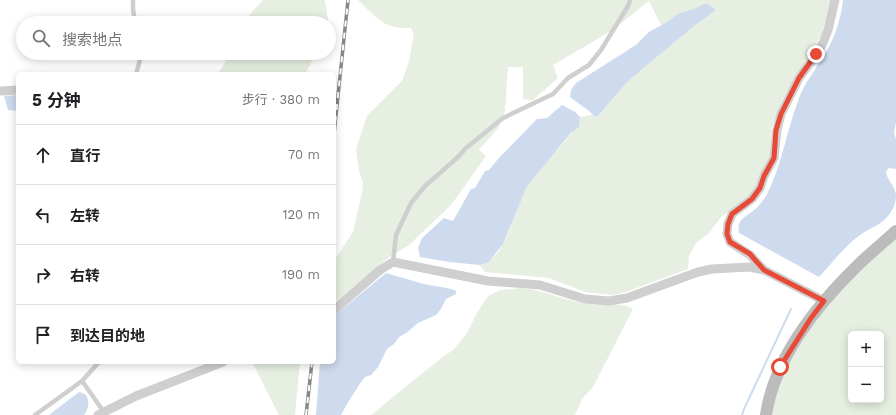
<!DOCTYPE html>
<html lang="zh">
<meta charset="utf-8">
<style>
:root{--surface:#fff;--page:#f2f2f2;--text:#202124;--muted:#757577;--line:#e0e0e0}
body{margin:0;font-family:"Work Sans","Noto Sans SC",sans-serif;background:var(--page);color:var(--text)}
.controls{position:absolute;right:12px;bottom:12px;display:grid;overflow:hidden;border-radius:6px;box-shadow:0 2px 10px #0003}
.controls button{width:36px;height:36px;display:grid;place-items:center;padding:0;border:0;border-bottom:1px solid var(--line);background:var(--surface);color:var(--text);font:20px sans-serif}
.stop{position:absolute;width:12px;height:12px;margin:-9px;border:3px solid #e74a37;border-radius:50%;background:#fff}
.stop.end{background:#e74a37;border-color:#fff;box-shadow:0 1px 4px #0008}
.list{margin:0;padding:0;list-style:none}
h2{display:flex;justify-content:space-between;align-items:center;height:52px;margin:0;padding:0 16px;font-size:17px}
h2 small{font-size:13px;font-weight:400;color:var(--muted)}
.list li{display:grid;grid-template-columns:26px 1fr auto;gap:12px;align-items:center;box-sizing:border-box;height:60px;padding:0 16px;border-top:1px solid var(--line)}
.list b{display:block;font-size:15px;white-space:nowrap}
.list em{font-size:13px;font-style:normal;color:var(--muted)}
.icon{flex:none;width:22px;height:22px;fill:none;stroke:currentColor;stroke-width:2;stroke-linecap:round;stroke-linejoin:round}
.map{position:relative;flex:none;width:896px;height:415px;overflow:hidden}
.search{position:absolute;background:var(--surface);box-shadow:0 2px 10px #0003;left:16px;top:16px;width:320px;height:44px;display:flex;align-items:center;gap:10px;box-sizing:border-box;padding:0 14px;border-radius:22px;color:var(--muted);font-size:15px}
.panel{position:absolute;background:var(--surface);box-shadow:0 2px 10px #0003;left:16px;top:72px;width:320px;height:292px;border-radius:6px}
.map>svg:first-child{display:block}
.green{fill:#e6efe1;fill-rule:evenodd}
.water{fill:#cedbee}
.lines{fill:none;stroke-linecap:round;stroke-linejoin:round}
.stream{stroke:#cedbee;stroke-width:2}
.lane{stroke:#cfcfcf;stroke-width:4.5}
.street{stroke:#cfcfcf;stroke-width:9}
.secondary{stroke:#bcbcbc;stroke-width:12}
.rail-casing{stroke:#878787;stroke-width:3.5}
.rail{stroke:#fff;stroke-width:2;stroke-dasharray:6;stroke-linecap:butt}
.route{stroke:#e74a37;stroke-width:5}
</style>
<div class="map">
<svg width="896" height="415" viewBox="0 0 896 415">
<rect width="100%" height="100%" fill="#fff"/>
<g class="green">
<polygon points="263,0 325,0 328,20 327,23 245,23 250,14"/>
<path d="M358,0H831L822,34L782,100L772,128L771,154L759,185L753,194L738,206L722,216L708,234L696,243L689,256L688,269L626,292L612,295L585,292L549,278L485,272L480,265C507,260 514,208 526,187C535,171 580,131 580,117L592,115L597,117L628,81L694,26L715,11L714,8L707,4L661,25L649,1L611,31L553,65L558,78L533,100L523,99V67H508L505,111L499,127L479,150L486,156L451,205L409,245L388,258L334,303V261L353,232L362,193L363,183L359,171L356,149L367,116L402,81L409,61L414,34L411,28C383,29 377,18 358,0Z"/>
<polygon points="230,53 317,53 305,74 217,74 222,68"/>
<path d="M896,238V415H770L779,382L799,346L825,307L860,270ZM851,334H881V400H851Z"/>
<path d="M520,288C544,289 566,302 590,304C601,305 624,302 633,309L593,387L582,399L575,415H371L440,359L453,350L467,333L477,313L487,297L500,290Z"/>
<polygon points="252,362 300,362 295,415 279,415"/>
</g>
<g class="water">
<path d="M843,0H896V122L894,132L896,140V169L889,168L886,171C886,180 896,186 896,196C896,203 893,210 888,216C881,225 870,228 860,235C845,246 832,263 819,277L739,233C736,219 746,217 754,210C759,206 763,201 766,196C783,164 787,127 801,93C807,80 816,69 823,57C834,40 841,20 843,0Z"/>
<polygon points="704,4 707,4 714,8 715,11 694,26 628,81 597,117 594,116 589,111 570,97 571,90 576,83 625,52 637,44 649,32 667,22 678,14 694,9"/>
<polygon points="18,95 18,111 8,110 4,96"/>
<polygon points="562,105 575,112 580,117 579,127 571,133 527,186 503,244 489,262 480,265 449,262 420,257 418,248 422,238 444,218 453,221 471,189 475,188 485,171 489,170 498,159 537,119 547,118"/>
<polygon points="386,273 424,284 452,289 456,291 456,294 446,299 441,309 436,315 418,323 406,333 399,337 394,344 387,349 378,367 371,375 365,377 359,385 347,404 341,415 316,415 320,362 334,362 334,316"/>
<path d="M79,392C91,394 90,407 84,415H49Z"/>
</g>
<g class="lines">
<polyline class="stream" points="742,415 744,409 791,309"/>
<g class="lane">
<polyline points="133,0 133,9 135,23"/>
<polyline points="136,74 142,53"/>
<polyline points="393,262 396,235 411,203 425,186 457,158 466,148 503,118 553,94 568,78 589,65 601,50 628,6 630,0"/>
<polyline points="82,381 104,412"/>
<polyline points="35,415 82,381 99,362"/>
</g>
<g class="street">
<polyline points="0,91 18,90"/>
<polyline points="764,270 750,255 730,242 727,234 728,224 732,214 752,199 760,188 764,176 774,158 777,130 781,114 799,78 813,59 823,43 828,30 835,0"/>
<polyline points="334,310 380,270 393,262 488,281 540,285 585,299 609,301 627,298 698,272 712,269 749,267 764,270 824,301"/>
<polyline points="98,415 136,396 223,362"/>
</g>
<path class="secondary" d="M766,415C774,359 817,305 857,266C869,254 883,243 896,231"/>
<g class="rail-casing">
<g id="rail">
<polyline points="334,134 348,0"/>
<polyline points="306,415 312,362"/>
</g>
</g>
<use href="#rail" class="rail"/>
</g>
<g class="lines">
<polyline class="route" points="780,367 811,318 824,301 764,270 750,254 730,242 727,234 728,224 732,214 752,199 760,188 764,176 774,158 776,130 781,114 799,78 816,54"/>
</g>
</svg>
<div class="controls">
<button>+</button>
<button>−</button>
</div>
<div class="stop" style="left:780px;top:367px"></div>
<div class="stop end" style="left:816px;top:54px"></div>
<div class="search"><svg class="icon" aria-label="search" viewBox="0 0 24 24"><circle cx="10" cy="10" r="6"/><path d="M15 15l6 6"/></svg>搜索地点</div>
<section class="panel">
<h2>5 分钟<small>步行 · 380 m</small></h2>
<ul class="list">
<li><svg class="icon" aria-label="ahead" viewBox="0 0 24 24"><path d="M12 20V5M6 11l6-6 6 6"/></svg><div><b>直行</b></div><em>70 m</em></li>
<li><svg class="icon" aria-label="left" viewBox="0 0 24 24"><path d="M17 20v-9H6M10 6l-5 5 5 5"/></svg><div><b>左转</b></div><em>120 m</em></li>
<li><svg class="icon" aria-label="right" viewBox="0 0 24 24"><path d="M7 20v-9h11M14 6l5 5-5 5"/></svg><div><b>右转</b></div><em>190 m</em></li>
<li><svg class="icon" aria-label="arrive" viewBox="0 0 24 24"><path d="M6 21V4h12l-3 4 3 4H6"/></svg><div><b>到达目的地</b></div></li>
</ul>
</section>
</div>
